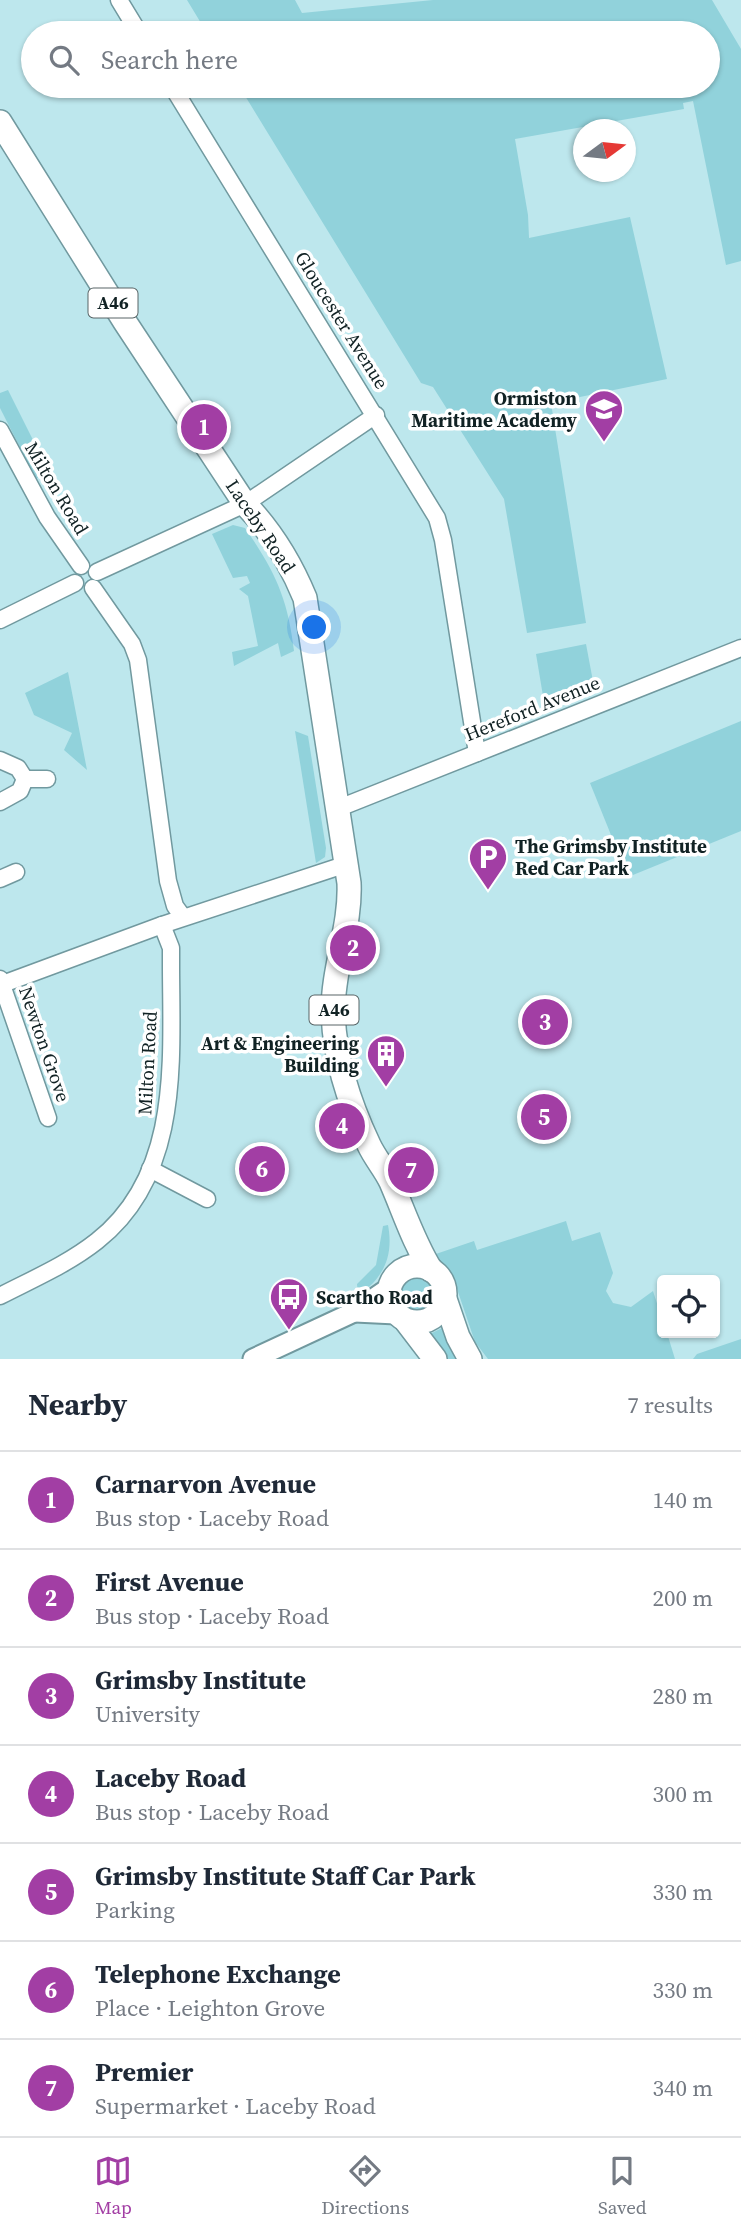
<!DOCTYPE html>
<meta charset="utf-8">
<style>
:root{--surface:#fff;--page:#f2f2f3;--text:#1f2937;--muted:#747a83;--line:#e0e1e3;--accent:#a23ea4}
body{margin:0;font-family:"Source Serif 4",serif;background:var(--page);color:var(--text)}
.controls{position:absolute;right:21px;bottom:21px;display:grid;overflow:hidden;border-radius:7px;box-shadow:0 2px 5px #0004}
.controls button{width:63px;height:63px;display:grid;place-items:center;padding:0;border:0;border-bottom:2px solid var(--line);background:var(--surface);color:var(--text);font:35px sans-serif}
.compass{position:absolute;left:573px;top:119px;width:63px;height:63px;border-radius:50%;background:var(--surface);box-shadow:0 2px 5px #0004;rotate:75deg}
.you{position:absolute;left:315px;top:628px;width:24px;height:24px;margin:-18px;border:5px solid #fff;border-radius:50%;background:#1a73e8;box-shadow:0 0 0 10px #1a73e833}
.badge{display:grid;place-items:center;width:46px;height:46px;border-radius:50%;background:var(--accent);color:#fff;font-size:23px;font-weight:700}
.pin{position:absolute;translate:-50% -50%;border:4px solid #fff;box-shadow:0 2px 7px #0006}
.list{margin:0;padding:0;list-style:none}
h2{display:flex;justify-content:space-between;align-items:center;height:91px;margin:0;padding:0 28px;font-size:30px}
h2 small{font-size:23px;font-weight:400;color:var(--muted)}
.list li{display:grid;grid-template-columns:46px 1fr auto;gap:21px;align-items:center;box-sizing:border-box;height:98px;padding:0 28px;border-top:2px solid var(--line)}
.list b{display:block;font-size:26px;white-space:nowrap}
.list p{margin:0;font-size:23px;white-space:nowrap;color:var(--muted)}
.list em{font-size:23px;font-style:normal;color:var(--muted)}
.icon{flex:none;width:38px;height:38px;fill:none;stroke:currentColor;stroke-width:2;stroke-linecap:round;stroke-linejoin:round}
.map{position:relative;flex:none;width:741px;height:1359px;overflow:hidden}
.search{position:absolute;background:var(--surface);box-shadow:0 2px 5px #0004;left:21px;right:21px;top:21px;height:77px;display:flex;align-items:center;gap:18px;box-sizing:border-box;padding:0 24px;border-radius:38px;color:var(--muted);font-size:26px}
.sheet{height:777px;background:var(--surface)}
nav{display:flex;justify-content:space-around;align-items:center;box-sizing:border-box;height:98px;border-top:2px solid var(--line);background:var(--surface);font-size:19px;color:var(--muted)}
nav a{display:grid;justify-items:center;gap:4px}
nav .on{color:var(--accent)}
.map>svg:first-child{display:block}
.green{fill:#91d2db}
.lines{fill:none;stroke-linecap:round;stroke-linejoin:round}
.minor-casing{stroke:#71999f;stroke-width:19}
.major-casing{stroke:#71999f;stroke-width:23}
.highway-casing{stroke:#71999f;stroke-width:26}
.minor{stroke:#fff;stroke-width:16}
.major{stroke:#fff;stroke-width:19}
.highway{stroke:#fff;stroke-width:23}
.labels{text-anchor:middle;stroke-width:7;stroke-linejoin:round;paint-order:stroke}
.shield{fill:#fff;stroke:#586466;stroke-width:2}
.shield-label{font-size:18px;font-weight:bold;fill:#112224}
.street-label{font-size:19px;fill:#112224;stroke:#fff}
.poi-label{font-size:19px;font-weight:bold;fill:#112224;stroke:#fff;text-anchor:end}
</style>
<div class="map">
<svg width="741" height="1359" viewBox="0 0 741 1359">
<rect width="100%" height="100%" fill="#bde7ed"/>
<g class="green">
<polygon points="187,0 295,0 302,13 433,0 712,0 741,49 741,261 726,265 693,101 683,103 684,109 515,139 528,215 529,238 630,217 667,379 551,403 586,623 527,633 504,499 433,387 421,383 239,86 708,86 708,33 207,33"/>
<polygon points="8,390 49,472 36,479 0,408 0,393"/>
<path d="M233,525L245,528C275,571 288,599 294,651L281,657L278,643L234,666L232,652L258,646L248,596L239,589L250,583L247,576L233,578L212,534Z"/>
<polygon points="586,644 595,692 544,702 536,654"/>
<polygon points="68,672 87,770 64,750 72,733 34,715 25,693"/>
<polygon points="741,721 741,831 628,877 590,783"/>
<polygon points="295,731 308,736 326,848 325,857 316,863"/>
<polygon points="566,1221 572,1241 600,1232 613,1273 606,1291 613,1303 631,1307 653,1291 662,1319 662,1333 667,1333 675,1359 488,1359 475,1342 455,1283 447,1269 430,1256 474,1241 477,1250"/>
<path d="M388,1225C394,1257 383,1278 358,1296L357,1284L376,1265L383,1226Z"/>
<circle cx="415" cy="1297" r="19"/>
<polygon points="446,1326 459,1359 438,1359 424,1337"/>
<polygon points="741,1339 741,1359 693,1359 697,1354"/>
</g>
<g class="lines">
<g class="minor-casing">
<g id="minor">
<polyline points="119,0 139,33"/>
<polyline points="172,86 437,518 443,540 477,753"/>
<polyline points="0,430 47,517 81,566"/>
<polyline points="97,572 245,504 376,415"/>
<polyline points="93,588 132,644 138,660 168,881 175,906 183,917"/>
<polyline points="0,620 75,583"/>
<polyline points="0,760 18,768 25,779 20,791 0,802"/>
<polyline points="25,779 47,779"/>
<polyline points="339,808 741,648"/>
<polyline points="0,879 16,872"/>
<polyline points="0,979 48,1118"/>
<polyline points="0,985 162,925 347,864"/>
<polyline points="150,1169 207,1199"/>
<path d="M0,1296C33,1279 68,1264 97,1241C182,1174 171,1059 171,964V948L162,925"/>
</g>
</g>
<g class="major-casing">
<g id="major">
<polyline points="355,1312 396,1314"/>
<polyline points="253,1359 354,1312 389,1288"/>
</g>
</g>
<g class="highway-casing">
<g id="highway">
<path d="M0,122L125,322L245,504C271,531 291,564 305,598L349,883C351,926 333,967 333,1011C334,1056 350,1105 369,1145C375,1158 385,1169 391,1182C404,1212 414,1243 431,1270"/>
<circle cx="417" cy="1294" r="28"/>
<polyline points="445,1299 458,1337 470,1359"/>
<polyline points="406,1321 435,1359"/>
</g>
</g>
<use href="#minor" class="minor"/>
<use href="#major" class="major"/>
<use href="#highway" class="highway"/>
</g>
<defs>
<g id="school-pin" transform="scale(2.0125)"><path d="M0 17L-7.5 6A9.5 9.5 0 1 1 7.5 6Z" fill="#a23ea4" stroke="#fff"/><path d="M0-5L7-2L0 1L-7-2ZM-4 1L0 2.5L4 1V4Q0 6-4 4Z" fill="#fff"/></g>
<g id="parking-pin" transform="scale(2.0125)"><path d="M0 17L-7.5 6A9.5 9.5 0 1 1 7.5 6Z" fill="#a23ea4" stroke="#fff"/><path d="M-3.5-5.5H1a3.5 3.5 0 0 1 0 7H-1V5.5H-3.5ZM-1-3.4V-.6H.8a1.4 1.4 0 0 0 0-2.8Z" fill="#fff"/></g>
<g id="building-pin" transform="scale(2.0125)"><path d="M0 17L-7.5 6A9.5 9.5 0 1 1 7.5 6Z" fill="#a23ea4" stroke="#fff"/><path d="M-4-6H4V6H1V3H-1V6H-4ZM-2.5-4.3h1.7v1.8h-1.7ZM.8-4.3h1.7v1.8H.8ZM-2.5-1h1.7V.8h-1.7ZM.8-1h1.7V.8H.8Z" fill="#fff"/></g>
<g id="bus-pin" transform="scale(2.0125)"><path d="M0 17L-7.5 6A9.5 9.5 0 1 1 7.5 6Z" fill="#a23ea4" stroke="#fff"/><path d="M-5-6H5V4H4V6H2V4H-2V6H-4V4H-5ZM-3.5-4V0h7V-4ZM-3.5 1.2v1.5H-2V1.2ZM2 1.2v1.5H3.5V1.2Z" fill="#fff"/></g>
</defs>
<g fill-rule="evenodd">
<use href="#school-pin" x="604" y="409"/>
<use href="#parking-pin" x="488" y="857"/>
<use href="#building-pin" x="386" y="1054"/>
<use href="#bus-pin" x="289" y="1297"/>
</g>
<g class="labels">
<g class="shield">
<rect x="88.5" y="288.5" width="49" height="29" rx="5"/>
<rect x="309.5" y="995.5" width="49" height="29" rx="5"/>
</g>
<g class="shield-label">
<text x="113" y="309">A46</text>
<text x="334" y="1016">A46</text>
</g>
<g class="street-label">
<text transform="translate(342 320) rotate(58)" y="7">Gloucester Avenue</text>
<text transform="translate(57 488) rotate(59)" y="7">Milton Road</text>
<text transform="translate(261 526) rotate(56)" y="7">Laceby Road</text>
<text transform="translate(532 708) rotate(-22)" y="7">Hereford Avenue</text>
<text transform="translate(45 1044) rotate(71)" y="7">Newton Grove</text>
<text transform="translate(147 1063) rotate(-87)" y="7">Milton Road</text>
</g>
<g class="poi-label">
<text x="577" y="405">Ormiston<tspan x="577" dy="22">Maritime Academy</tspan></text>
<text x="515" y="853" text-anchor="start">The Grimsby Institute<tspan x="515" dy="22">Red Car Park</tspan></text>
<text x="359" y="1050">Art &amp; Engineering<tspan x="359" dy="22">Building</tspan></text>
<text x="316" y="1304" text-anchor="start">Scartho Road</text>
</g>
</g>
</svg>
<div class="controls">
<button><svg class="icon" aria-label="locate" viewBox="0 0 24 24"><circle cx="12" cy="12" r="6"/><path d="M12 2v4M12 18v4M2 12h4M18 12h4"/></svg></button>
</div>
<svg class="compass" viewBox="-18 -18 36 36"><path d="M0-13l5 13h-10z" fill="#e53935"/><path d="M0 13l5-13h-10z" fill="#747a83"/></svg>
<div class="you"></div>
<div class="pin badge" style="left:204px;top:427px">1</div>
<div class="pin badge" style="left:353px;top:948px">2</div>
<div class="pin badge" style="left:545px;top:1022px">3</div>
<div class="pin badge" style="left:342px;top:1126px">4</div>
<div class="pin badge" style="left:544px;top:1117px">5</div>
<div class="pin badge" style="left:262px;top:1169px">6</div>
<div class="pin badge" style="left:411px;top:1170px">7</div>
<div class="search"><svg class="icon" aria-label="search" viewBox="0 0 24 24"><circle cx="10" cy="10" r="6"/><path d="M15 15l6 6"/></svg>Search here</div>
</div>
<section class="sheet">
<h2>Nearby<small>7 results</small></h2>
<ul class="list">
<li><span class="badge">1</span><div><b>Carnarvon Avenue</b><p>Bus stop · Laceby Road</p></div><em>140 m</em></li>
<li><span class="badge">2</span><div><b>First Avenue</b><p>Bus stop · Laceby Road</p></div><em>200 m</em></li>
<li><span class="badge">3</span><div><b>Grimsby Institute</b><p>University</p></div><em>280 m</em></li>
<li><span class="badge">4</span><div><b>Laceby Road</b><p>Bus stop · Laceby Road</p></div><em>300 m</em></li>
<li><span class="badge">5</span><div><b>Grimsby Institute Staff Car Park</b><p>Parking</p></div><em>330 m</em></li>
<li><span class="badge">6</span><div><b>Telephone Exchange</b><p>Place · Leighton Grove</p></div><em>330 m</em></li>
<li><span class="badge">7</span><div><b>Premier</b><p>Supermarket · Laceby Road</p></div><em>340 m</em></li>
</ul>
</section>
<nav>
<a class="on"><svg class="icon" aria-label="map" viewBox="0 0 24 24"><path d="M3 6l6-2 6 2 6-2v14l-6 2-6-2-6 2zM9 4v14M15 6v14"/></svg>Map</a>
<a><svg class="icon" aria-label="directions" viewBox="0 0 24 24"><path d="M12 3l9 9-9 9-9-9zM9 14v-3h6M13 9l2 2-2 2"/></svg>Directions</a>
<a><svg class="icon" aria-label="saved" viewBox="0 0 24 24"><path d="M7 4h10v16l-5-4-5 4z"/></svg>Saved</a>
</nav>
